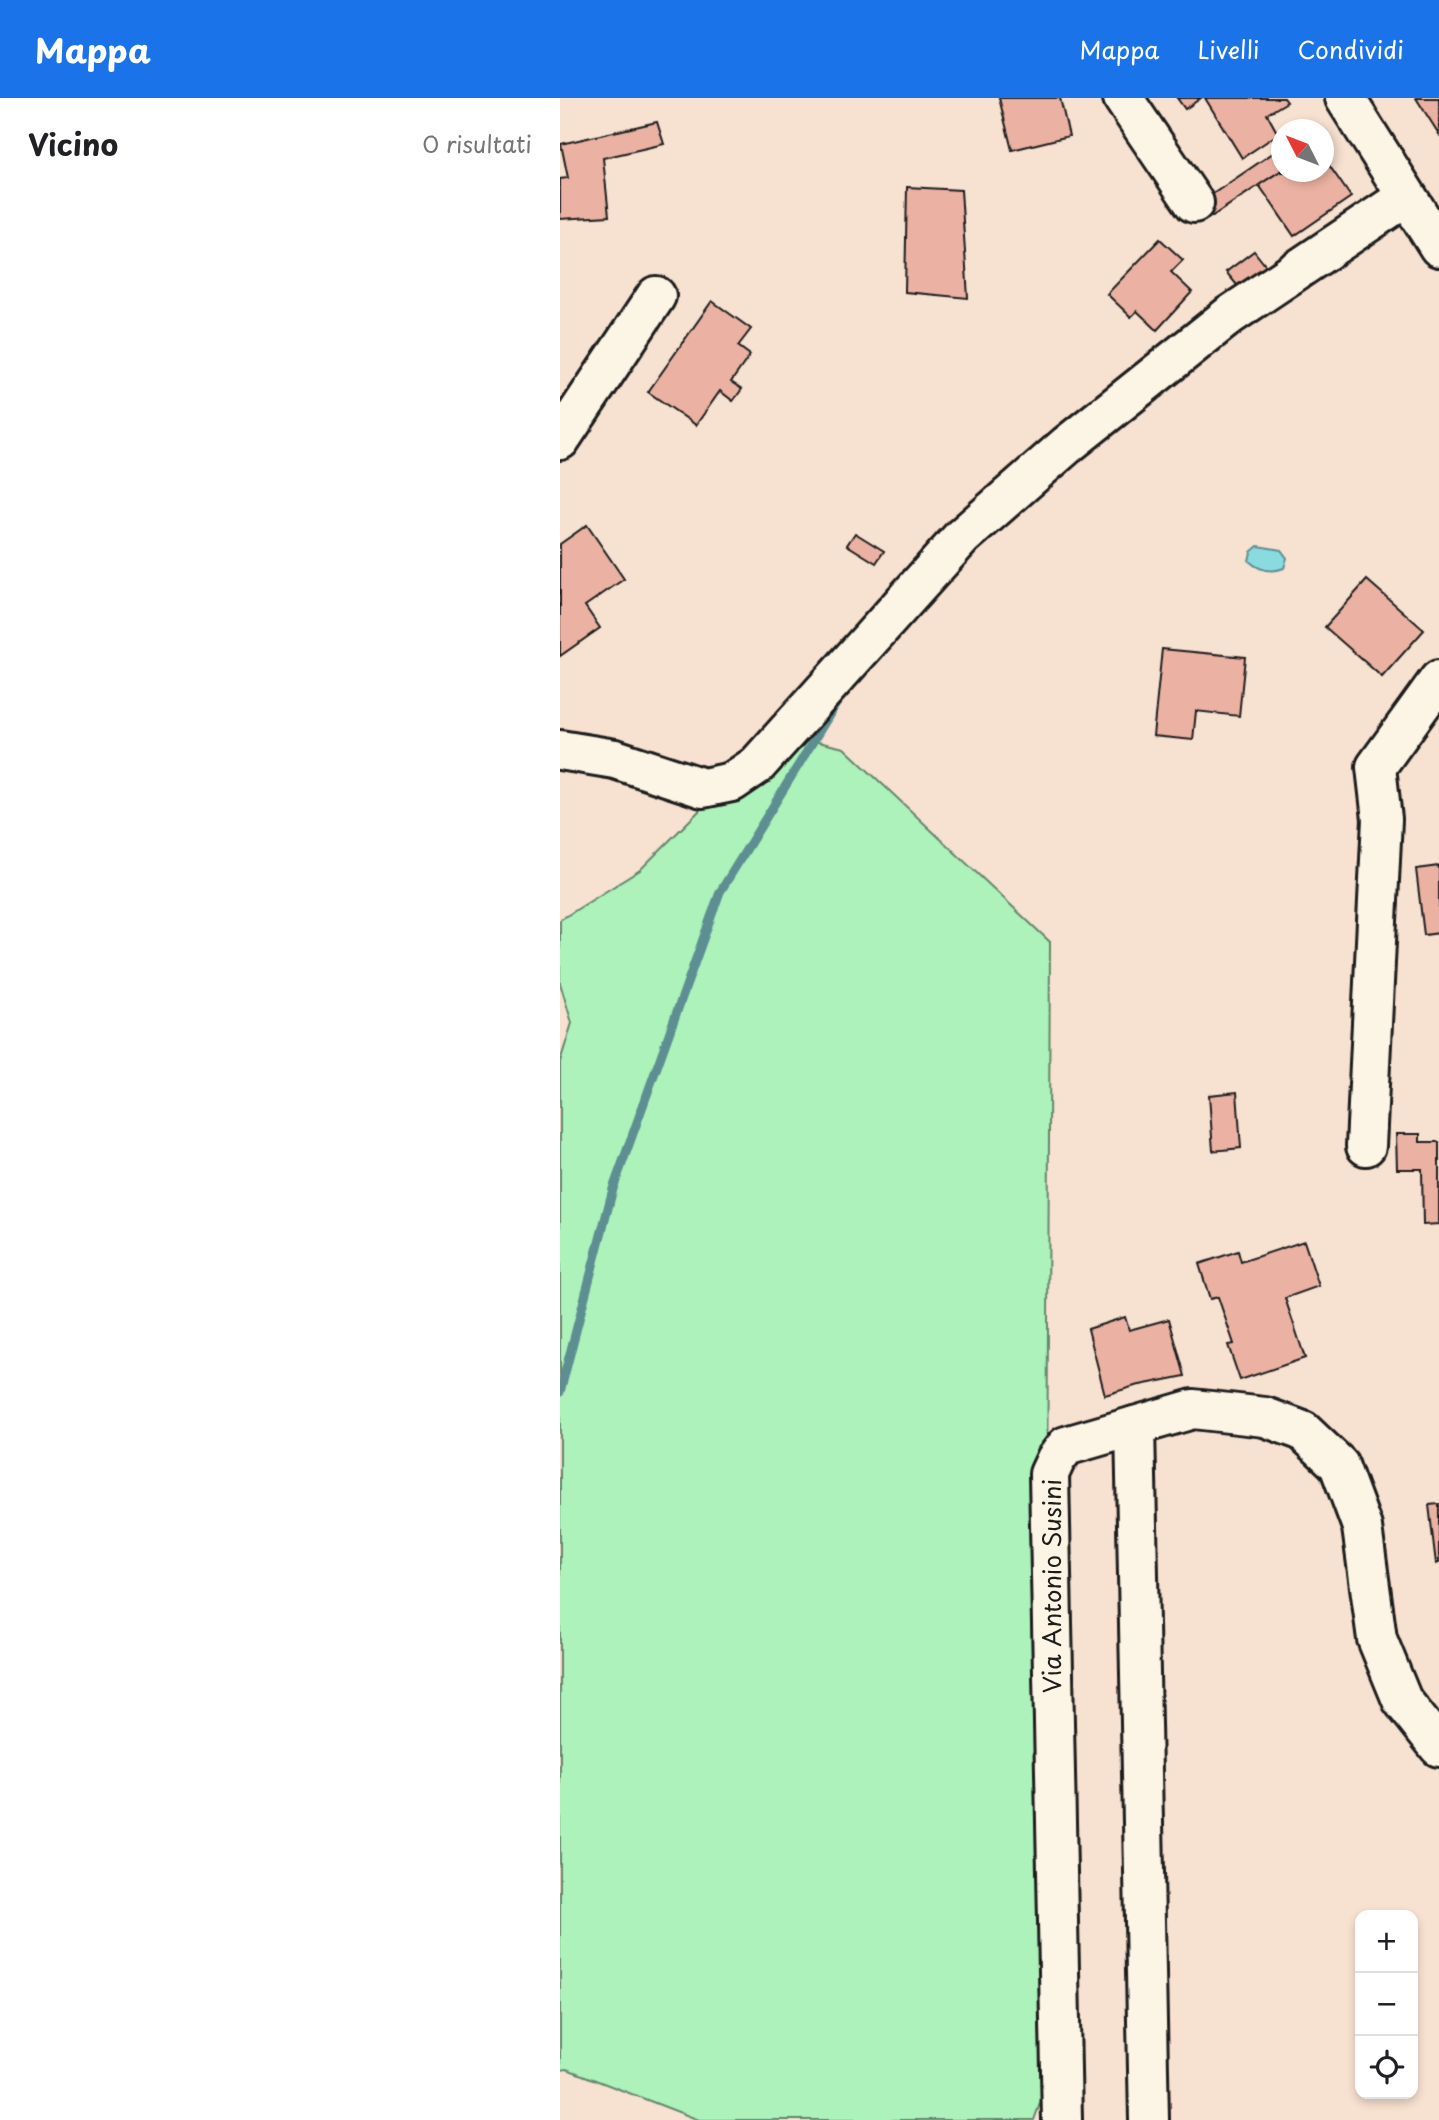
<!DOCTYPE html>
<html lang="it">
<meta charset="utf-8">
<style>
:root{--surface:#fff;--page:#f6f6f6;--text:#202124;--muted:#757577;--line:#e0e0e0;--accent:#1a73e8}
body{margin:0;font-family:"Playpen Sans",sans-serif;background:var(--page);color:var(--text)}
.controls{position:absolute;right:21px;bottom:21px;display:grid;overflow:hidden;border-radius:14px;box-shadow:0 4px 10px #0003}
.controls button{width:63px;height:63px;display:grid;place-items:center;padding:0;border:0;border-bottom:2px solid var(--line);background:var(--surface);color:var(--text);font:35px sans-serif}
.compass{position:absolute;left:711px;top:21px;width:63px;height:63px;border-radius:50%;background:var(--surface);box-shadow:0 4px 10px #0003;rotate:312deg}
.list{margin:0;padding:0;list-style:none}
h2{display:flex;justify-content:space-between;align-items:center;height:91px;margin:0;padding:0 28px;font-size:30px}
h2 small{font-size:23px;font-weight:400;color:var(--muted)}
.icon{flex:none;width:38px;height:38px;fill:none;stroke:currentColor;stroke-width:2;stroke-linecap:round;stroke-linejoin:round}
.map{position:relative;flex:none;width:879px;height:2022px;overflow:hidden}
header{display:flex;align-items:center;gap:42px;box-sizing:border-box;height:98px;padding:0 35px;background:var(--accent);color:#fff}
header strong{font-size:33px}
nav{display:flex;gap:38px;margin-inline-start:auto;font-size:24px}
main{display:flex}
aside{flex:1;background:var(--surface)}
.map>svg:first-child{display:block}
.green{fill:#adf1bb;stroke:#64866c;stroke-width:2}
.water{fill:#89dbe0;stroke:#5d8f92;stroke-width:2}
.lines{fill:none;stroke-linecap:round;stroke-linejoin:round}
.stream{stroke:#5d8f92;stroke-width:9}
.building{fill:#ebb2a3;stroke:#1c1c1c;stroke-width:2}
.minor-casing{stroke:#1c1c1c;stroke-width:44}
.minor{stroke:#fcf5e5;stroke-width:38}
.labels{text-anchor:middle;stroke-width:5;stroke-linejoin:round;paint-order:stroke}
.street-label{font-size:24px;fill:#1c1c1c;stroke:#fcf5e5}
</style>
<header>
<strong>Mappa</strong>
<nav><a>Mappa</a><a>Livelli</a><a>Condividi</a></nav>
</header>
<main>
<aside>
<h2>Vicino<small>0 risultati</small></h2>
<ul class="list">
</ul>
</aside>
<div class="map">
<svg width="879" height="2022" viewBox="0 0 879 2022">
<rect width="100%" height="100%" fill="#f7e1d1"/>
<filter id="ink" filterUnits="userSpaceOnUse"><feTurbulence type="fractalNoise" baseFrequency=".0143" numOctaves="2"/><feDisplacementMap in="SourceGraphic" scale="14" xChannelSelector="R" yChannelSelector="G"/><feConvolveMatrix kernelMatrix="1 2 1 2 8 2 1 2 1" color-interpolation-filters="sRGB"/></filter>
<g filter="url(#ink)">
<polygon class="green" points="245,641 284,650 490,844 484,1994 474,2022 139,2022 7,1971 0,1972 0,964 12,925 0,885 0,822 80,772 143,709 179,700"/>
<path class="water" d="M698,448L721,452L727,460L724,470C711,475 699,472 689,463L691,454Z"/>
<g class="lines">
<polyline class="stream" points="0,1294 53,1091 160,794 278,603"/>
</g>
<g class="building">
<polygon points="439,0 500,0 509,38 452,52"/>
<polygon points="617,0 641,0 625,11"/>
<polygon points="645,0 724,0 727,4 707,16 718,36 682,60"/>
<polygon points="856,0 879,0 879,36"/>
<polygon points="97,24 104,46 43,60 49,118 0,121 0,81 8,80 1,46"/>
<polygon points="713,55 722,72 651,119 641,104"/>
<polygon points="764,60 791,99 734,138 699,87 722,72 722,74 764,74"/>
<polygon points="347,89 401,92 408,200 345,194"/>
<polygon points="600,141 623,162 611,174 632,194 597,232 577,213 571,219 547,196"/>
<polygon points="694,153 709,172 682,193 666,174"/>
<polygon points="152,203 191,231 178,248 190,257 171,284 182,291 173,303 160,293 136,327 88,294"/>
<polygon points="27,427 64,481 25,508 40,530 0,558 0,446"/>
<polygon points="295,435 324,453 316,465 287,447"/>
<polygon points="807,482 864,532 822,579 765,529"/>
<polygon points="602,551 685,559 679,618 636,613 633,642 593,638"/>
<polygon points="879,768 879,835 864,837 856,771"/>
<polygon points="677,994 681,1050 653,1053 649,997"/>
<polygon points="836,1036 860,1036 860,1044 879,1044 879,1126 863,1127 862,1071 837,1071"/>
<polygon points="744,1143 759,1188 725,1200 745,1260 680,1282 668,1247 674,1246 658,1199 650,1201 639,1166 678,1153 681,1164"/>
<polygon points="565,1219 569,1232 609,1221 625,1278 575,1288 545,1297 528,1231"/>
<polygon points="879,1406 879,1465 876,1466 869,1407"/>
</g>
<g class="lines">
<g class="minor-casing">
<g id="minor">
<polyline points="563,0 634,105"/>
<polyline points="785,0 879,149"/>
<polyline points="0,342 96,198"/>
<polyline points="0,652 55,661 143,690 172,684 197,667 402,439 507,347 670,217 846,99"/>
<polyline points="806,1048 822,721 816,669 879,582"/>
<polyline points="575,1328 589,2022"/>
<polyline points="502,2022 489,1376 496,1361 506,1348 633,1311 705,1319 743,1333 779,1367 802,1429 817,1541 842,1602 879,1649"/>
</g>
</g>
<use href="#minor" class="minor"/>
</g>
</g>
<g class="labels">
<g class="street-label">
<text transform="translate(493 1488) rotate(-90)" y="8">Via Antonio Susini</text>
</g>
</g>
</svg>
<div class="controls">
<button>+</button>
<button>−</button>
<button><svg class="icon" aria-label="locate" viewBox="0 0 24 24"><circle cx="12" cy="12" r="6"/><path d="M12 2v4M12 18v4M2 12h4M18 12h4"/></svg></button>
</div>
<svg class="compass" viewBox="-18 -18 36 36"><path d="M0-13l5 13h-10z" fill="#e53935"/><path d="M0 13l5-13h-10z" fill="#757577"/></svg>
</div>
</main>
